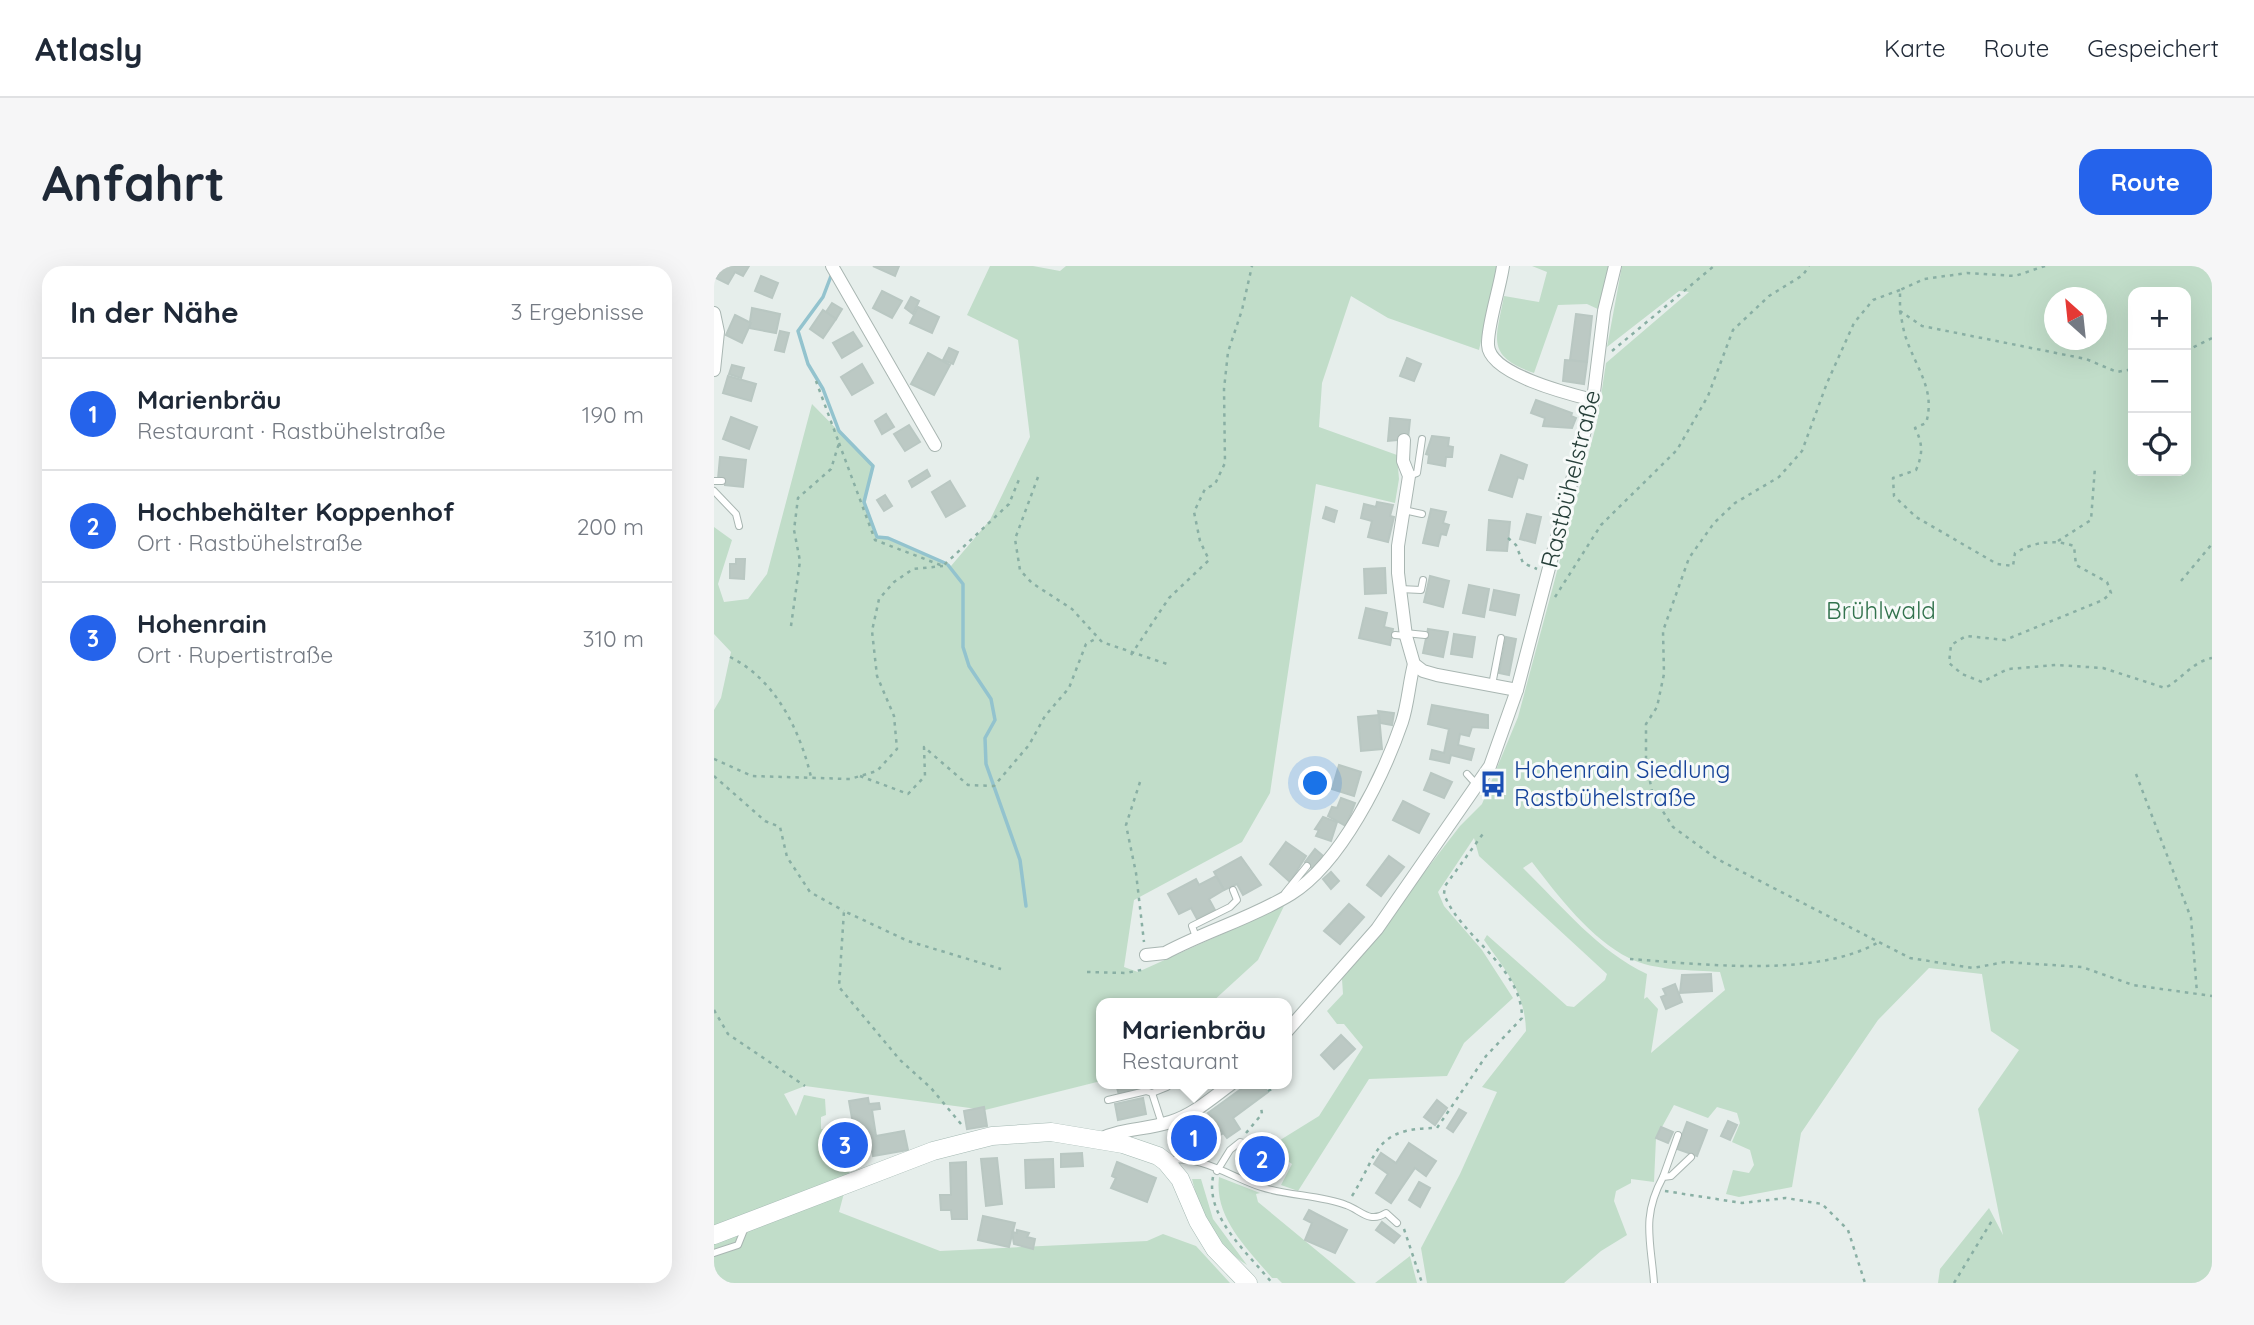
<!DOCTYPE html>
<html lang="de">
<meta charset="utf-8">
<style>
:root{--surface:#fff;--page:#f6f6f7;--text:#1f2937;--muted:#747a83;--line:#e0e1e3;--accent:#2563eb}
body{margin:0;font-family:Quicksand,sans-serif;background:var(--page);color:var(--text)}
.controls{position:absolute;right:21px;top:21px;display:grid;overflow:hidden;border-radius:14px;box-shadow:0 7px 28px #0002}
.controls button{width:63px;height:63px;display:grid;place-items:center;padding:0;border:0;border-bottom:2px solid var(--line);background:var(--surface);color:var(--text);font:35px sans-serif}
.compass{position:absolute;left:1330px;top:21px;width:63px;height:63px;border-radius:50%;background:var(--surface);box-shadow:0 7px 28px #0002;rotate:333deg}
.you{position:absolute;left:602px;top:518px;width:24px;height:24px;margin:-18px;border:5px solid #fff;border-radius:50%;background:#1a73e8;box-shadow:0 0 0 10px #1a73e833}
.badge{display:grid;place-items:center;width:46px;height:46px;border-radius:50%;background:var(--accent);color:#fff;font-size:23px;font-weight:700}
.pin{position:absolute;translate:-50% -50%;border:4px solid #fff;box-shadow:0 2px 7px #0006}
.popup{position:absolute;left:382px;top:732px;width:196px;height:91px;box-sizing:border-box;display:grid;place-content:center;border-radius:14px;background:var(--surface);filter:drop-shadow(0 2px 5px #0005);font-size:23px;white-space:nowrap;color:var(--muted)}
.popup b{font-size:26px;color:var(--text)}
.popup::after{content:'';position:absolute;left:50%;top:100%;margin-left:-14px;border:14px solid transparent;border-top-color:var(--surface)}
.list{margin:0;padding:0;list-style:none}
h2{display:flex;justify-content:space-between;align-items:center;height:91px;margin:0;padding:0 28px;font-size:30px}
h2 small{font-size:23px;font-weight:400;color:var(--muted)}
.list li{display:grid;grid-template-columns:46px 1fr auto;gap:21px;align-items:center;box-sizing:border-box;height:112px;padding:0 28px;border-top:2px solid var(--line)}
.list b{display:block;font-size:26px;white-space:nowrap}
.list p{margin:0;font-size:23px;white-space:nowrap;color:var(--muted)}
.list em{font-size:23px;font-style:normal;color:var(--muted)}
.icon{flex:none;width:38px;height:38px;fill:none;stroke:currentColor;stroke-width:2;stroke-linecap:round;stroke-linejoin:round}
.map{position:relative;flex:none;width:1498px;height:1017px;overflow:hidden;border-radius:21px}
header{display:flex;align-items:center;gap:42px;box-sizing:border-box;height:98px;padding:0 35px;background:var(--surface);border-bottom:2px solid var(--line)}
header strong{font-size:33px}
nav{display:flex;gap:38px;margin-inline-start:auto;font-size:24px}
.intro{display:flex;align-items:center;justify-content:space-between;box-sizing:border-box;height:168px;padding:0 42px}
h1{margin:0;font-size:49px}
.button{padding:18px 32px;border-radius:21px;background:var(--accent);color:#fff;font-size:24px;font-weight:700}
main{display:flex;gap:42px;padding:0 42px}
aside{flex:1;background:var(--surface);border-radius:21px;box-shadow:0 7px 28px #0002}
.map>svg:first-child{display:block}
.green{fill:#c1ddc9;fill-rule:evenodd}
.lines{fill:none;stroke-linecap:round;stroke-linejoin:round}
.stream{stroke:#93c3ce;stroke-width:3.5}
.building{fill:#bcc9c4;stroke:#b9c7c2;stroke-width:2}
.service-casing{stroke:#a9b6b2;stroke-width:8}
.minor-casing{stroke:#a9b6b2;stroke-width:14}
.secondary-casing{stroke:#a5b9b3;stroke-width:19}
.path{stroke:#89afa4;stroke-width:2.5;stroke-dasharray:3.5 5;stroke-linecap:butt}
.service{stroke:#fff;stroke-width:6}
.minor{stroke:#fff;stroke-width:12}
.secondary{stroke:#fff;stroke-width:18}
.labels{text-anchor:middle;stroke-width:6;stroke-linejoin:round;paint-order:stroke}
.street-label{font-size:24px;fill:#263f39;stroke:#f7faf9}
.park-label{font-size:24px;fill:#33734e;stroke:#f7faf9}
.transit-label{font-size:24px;fill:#164399;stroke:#f7faf9;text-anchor:start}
</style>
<header>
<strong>Atlasly</strong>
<nav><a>Karte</a><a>Route</a><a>Gespeichert</a></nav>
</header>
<div class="intro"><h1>Anfahrt</h1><a class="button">Route</a></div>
<main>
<aside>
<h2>In der Nähe<small>3 Ergebnisse</small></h2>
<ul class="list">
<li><span class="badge">1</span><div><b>Marienbräu</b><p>Restaurant · Rastbühelstraße</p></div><em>190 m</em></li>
<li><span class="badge">2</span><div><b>Hochbehälter Koppenhof</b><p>Ort · Rastbühelstraße</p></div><em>200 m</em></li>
<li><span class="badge">3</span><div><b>Hohenrain</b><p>Ort · Rupertistraße</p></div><em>310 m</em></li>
</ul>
</aside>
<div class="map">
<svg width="1498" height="1017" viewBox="0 0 1498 1017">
<rect width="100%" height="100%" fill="#e6eeeb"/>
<g class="green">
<polygon points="276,0 319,0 346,5 352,0 784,0 765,84 674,52 637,30 608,117 605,161 683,189 685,213 681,237 602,218 556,527 528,576 420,634 410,701 424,706 570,640 544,694 497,737 387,737 387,815 271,844 91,820 70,828 82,850 90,829 111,833 112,849 107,851 107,863 122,864 127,894 139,893 125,946 226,985 433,975 449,968 482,980 516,1017 0,1017 0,444 7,432 17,386 0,368 0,261 18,274 4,318 10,336 34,333 53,308 98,138 159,200 150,236 163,271 174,272 237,300 276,254 316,171 304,74 253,49"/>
<path d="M818,0H896L886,44L873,38L844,39L820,107C771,90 782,73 790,30L825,36L833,6Z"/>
<path d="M908,0H1498V1017H1224L1226,1003L1275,942L1289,969L1264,843L1305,784L1277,765L1268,708L1215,702L1164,754L1087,867L1078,921L1025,931L1012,928L1019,904L1035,907L1040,899L1036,884L1018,876L1026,857L1023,847L1003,841L994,852L960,839L942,872L940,916L917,913V917L902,925L900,935L913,969L887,985L850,1017H713L707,982L746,908L783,826L768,821L812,765C811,726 792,705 770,674L773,669L853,740L860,741L891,714L893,708L765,590L760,572L724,626L730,640L768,684L799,732L750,777L733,810L655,813L584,925L567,919L578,898L562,887L563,876L605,850L649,781L630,758H623L613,745L629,728L628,713L746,560L768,538L804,451L883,156L892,97L975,26L965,25L893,81ZM1419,26H1472V205H1419ZM1340,32H1382V74H1340ZM818,596C844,630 877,673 915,692C940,705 978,704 1006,706L1011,724L937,787L944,743L933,731L930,733L933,708C884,685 848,640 809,602Z"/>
<path d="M505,911L546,927L542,928L544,936L642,1017H568L563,1012H558C533,982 500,952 505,911Z"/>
<path d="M478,913H487L499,953L533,999C503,980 486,947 478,913Z"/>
<polygon points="696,990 703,1017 661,1017"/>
</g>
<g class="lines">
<g class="stream">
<polyline points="117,10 109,31 84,65 94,98 109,123 125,165 159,200 150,236 163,271 174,272 231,297"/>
<polyline points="234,299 249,318 249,381 255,400 277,433 281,454 271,472 272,498 306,594 312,640"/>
</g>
</g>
<g class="building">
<polygon points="9,0 35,0 29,10 21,6 14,18 2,12"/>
<polygon points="159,0 185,0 181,10"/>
<polygon points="47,10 64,17 58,32 41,25"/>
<polygon points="168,25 188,35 178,52 159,42"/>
<polygon points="197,31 205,35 199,48 191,42"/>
<polygon points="118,37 128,43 122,53 112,46"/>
<polygon points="204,41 225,51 218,67 196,57"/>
<polygon points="38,42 66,48 62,67 35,62"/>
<polygon points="109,44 122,53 109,72 96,63"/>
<polygon points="862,48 878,50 873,96 856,94"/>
<polygon points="21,49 37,57 28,77 12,69"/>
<polygon points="66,65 75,67 70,86 61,84"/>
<polygon points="139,66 148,80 128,92 119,77"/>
<polygon points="235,82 244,86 239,98 229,94"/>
<polygon points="214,87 236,99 220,129 197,118"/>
<polygon points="693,92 707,98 700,115 686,110"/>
<polygon points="851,94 873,96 870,118 849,115"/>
<polygon points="148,98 159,117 138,129 127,111"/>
<polygon points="18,99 30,102 27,112 15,108"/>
<polygon points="14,110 42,118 37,135 9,127"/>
<polygon points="822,134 858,147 857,150 862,152 858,162 829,160 831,152 817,147"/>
<polygon points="172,148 180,161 168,168 161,155"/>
<polygon points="17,151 43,161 35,183 9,173"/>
<polygon points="676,152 696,154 694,173 674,175"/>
<polygon points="195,159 206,176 191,185 180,168"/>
<polygon points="718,170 735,172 734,180 739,181 738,191 732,191 731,200 714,197 715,189 712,188"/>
<polygon points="787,189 813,199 809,213 804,211 798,231 775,224"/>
<polygon points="6,191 32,194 29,221 11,219 11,214 4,213"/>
<polygon points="213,204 216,210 198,221 195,215"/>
<polygon points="236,215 251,240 232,251 218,226"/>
<polygon points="171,229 178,240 170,245 163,234"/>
<polygon points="663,236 679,239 676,250 680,251 674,276 654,271 658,255 647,252 650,238 662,241"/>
<polygon points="612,241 623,245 620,256 609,252"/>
<polygon points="717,243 732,246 729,257 735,259 732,269 727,268 724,280 709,277"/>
<polygon points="813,248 827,251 821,277 806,273"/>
<polygon points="775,254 796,256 793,285 773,284"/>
<polygon points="22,293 31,293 30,313 16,312 16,298 22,298"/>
<polygon points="671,302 672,327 651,328 650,303"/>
<polygon points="716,310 735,315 729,341 710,336"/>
<polygon points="755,319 775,323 770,351 749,347"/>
<polygon points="780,324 805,329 801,349 776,344"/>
<polygon points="652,342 673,347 670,361 679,363 676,379 645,372"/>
<polygon points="714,363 734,366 729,391 709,387"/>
<polygon points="740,368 761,371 758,391 737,388"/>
<polygon points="792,371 802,373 795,409 785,407"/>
<polygon points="718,439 774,449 774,462 758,461 755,470 746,468 744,479 760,483 757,494 737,489 735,497 716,493 718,484 730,487 735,463 714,458"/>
<polygon points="664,445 680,447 678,459 666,457"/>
<polygon points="665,449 668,483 647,485 644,451"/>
<polygon points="625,499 647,506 640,530 618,523"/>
<polygon points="717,507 738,516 730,532 710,524"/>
<polygon points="627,532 641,537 632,560 614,550 618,541 623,542"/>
<polygon points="689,535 715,548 705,567 679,554"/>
<polygon points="609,551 623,556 617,575 602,570 605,564 601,563"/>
<polygon points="572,576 592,590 576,616 556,598"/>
<polygon points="601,583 609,590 599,603 591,596"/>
<polygon points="675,590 690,601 667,630 653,619"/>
<polygon points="527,591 547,619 529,629 523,618 510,624 500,606"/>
<polygon points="617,606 625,615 617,623 609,613"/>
<polygon points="502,610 510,624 495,633 501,644 483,653 477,642 465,648 454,628 482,613 485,619"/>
<polygon points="635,638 650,651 626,678 610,665"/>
<polygon points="997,708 998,725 966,727 968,709"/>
<polygon points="961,718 968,736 952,743 947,731 952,729 949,723"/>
<polygon points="627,769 641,783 620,803 607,789"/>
<polygon points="402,818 454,818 405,829"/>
<polygon points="534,818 548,818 554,826 519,852 526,863 513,872 494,847"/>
<polygon points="154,832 155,838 165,837 166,843 158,844 162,870 190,865 194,884 159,890 158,884 144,887 135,835"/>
<polygon points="429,832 432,848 404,854 401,838"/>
<polygon points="723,834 733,842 721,859 710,851"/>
<polygon points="270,841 273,860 253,863 250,845"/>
<polygon points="745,843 752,847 739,866 733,862"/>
<polygon points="486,854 489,860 494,857 497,863 504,860 510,867 467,888 456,868"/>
<polygon points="1014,855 1023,859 1016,874 1007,870"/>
<polygon points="973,856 993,864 983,890 963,883"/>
<polygon points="947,861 959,866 954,877 942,872"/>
<polygon points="695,877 722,895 712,910 701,902 677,937 662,927 674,908 660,898 667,887 682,897"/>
<polygon points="368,887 369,900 347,901 347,888"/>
<polygon points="283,892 288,938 272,940 267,893"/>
<polygon points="339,893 340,921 312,922 311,894"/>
<polygon points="252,896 253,953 238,953 237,944 227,944 226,929 237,929 236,897"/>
<polygon points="403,896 442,912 433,936 397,922 402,912 398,910"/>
<polygon points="705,916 716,922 706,941 695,934"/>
<polygon points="595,944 633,964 621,987 591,974 598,957 590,953"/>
<polygon points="269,950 301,957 295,981 264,974"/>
<polygon points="668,956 686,970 680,977 662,964"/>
<polygon points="303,964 315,967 313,971 321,973 319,983 300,978 298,966 303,967"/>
</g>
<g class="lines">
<g class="service-casing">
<g id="service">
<polyline points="695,210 703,207 708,173"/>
<polyline points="0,215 8,215"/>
<polyline points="0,225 22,248 25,260"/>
<polyline points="690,244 708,248"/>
<polyline points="686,323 707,324 709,314"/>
<polyline points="691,367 711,369"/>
<polyline points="681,369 692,370"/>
<polyline points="778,419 787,372"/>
<polyline points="753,508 763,519"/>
<polyline points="571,627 593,600"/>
<polyline points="482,671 478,660 516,641 523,634 519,624"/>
<polyline points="438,827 453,821"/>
<polyline points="394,834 432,825 438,827 448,858"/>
<path d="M454,895C483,887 519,912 547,921C574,930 606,929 632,939C647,944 655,958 672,947L683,957"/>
<polyline points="503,905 516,884 526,876 558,885"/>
<polyline points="949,911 964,869"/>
<polyline points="0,987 24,979 32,959"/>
<path d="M940,1017C937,975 927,951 949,911L957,910L977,891"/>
</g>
</g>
<g class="minor-casing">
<g id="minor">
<polyline points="118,0 221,179"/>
<path d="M789,0C786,22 773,60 774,79C775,108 855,128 879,134"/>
<polyline points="0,47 4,66 0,104"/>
<polyline points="690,174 689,195 695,210 684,280 684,307 692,370 700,398 709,405 723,409 803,424"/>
<path d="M432,689L451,687C492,665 538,652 577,628C627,597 669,511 688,456C694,438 695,417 700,398"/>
<polyline points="573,765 663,663 776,500 803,424 879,134 890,45 901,0"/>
<path d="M386,873C408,862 432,864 456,856C479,849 498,832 517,818"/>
</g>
</g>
<g class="secondary-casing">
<polyline id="secondary" points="0,969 219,885 278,870 337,866 409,878 444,890 452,896 466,913 484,955 501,983 534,1017"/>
</g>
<g class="path">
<polyline points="1331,0 1301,10 1253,7 1210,13 1186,24 1186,45 1208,60 1372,93 1403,106 1419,103"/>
<polyline points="1186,24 1159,34 1140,57 1113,117 1088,185 1065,211 1021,237 1000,257 975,292 949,365 950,408 943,441 932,458 932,496 939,530 959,561 1003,593 1196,692 1259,702 1291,696 1368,701 1419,719 1498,730"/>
<path d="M1186,45C1188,54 1189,64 1192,72C1202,102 1222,124 1212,157L1201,162C1209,178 1209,188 1202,204L1179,212L1180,230L1202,251L1283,298L1299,300L1301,287C1320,276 1339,273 1360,280L1362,299L1393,316L1397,327L1389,334L1291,374L1252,370L1237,379L1235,397L1248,408L1268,416L1294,403L1342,399L1389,402L1451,422C1468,413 1478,396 1498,392"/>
<polyline points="898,85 1000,0"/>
<polyline points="1472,85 1498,72"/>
<polyline points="125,177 161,274 229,300 295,238 306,211"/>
<polyline points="324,211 301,273 306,304 318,317 358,343 388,376 453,398"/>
<polyline points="794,272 802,279 809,297 823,303"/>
<polyline points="1344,275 1377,254 1381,201"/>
<polyline points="1467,315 1498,278"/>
<polyline points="841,331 887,259 963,184 994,130 1019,64 1055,30 1089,9 1095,0"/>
<polyline points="77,360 86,295 80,264 84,232 117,203 125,177 102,115"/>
<polyline points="417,389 455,332 495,294 486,275 480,246 491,223 501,218 511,197 510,123 514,86 528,44 538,0"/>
<path d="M16,391C61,413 86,464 97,511"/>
<polyline points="0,493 38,510 136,513 163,505 183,483 180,450 163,410 158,365 165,333 180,316 199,303 229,300"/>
<polyline points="1422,508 1477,652 1483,727"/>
<polyline points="0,510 51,555 66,561 73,591 96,626 130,645"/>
<polyline points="146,510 194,528 211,510 210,481 254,519 280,520 315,479 331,450 355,422 372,378 383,372"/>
<polyline points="426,516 412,559 422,607 430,676"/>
<path d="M916,693C987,698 1101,712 1163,677"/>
<polyline points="373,706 412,707 432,703"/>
<polyline points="0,744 14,768 91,820"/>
<polyline points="548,819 554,825 558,823"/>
<polyline points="247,858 217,822 186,794 125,721 130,645 194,675 287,703"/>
<polyline points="455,867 463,883"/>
<polyline points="532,867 548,848 547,841"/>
<path d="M499,911C491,951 535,988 558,1017"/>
<polyline points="951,925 1028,937 1072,932 1108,938 1134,964 1151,1017"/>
<path d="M638,930C665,887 659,862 723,862L772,790L808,752C808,700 746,671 730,628L731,620L771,565"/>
<polyline points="690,963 708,1017"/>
<polyline points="1240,1017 1279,953"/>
</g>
<use href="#service" class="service"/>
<use href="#minor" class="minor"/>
<use href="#secondary" class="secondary"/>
</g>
<defs>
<g id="bus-bare" transform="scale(2.1)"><path d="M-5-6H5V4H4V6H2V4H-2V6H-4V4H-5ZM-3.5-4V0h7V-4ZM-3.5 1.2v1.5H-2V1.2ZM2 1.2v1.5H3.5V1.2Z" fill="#1a4fb4" stroke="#f7faf9" stroke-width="2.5" paint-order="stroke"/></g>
</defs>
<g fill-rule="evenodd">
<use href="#bus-bare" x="779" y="518"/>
</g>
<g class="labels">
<g class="street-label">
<text transform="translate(857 213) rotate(-76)" y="8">Rastbühelstraße</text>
</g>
<g class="park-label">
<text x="1167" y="353">Brühlwald</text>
</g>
<g class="transit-label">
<text x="800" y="512">Hohenrain Siedlung<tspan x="800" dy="28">Rastbühelstraße</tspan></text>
</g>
</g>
</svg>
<div class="controls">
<button>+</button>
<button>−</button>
<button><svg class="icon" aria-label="locate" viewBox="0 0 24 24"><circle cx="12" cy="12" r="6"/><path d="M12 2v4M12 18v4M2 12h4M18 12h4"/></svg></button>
</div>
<svg class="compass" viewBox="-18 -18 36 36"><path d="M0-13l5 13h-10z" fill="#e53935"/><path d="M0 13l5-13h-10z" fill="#747a83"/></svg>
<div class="you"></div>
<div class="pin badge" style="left:480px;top:872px">1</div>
<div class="popup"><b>Marienbräu</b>Restaurant</div>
<div class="pin badge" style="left:548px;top:893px">2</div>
<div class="pin badge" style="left:131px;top:879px">3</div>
</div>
</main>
